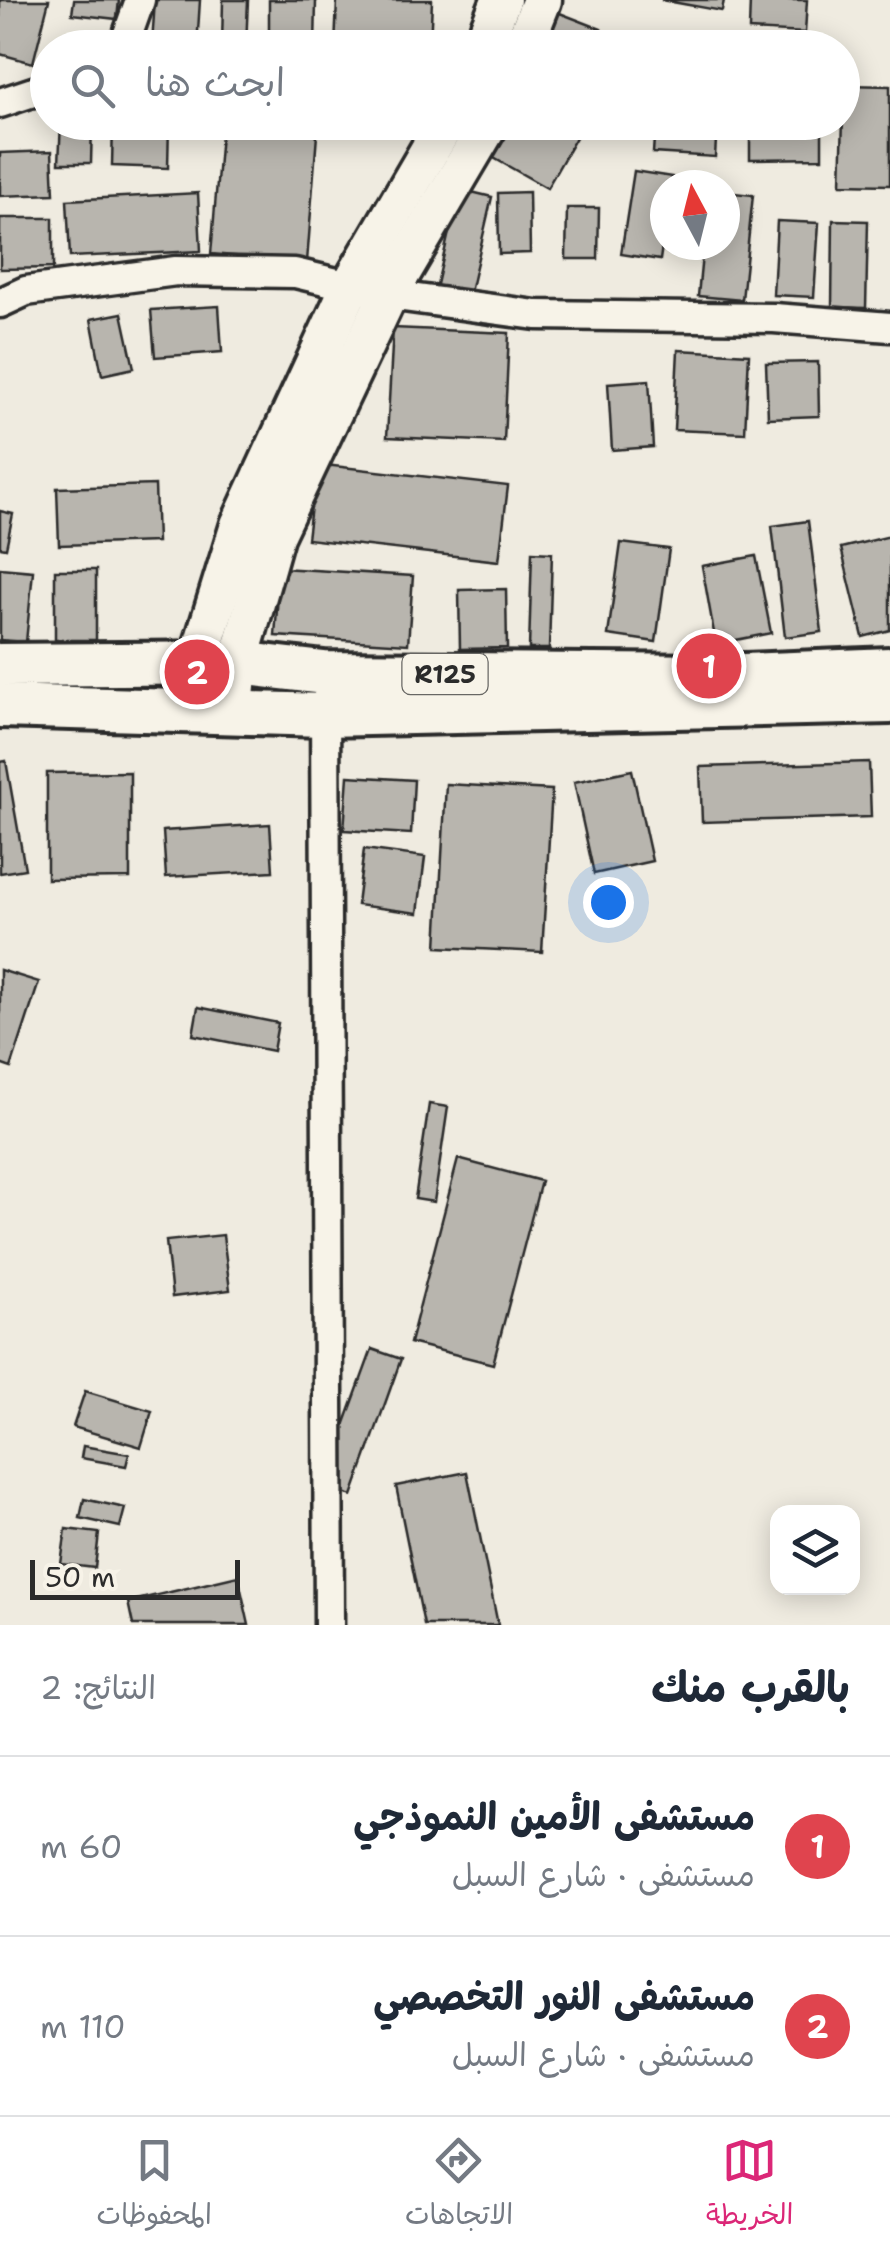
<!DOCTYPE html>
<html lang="ar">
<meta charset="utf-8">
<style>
:root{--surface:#fff;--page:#f2f2f3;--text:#1f2937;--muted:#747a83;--line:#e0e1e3;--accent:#db2777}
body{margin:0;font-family:"Shantell Sans","Playpen Sans Arabic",sans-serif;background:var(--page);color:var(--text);direction:rtl}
.controls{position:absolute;right:30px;bottom:30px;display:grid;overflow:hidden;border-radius:20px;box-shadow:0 5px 25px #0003}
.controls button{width:90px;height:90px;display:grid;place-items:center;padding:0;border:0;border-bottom:2px solid var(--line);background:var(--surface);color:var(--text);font:50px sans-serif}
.compass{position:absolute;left:650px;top:170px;width:90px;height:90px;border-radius:50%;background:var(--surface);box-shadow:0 5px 25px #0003;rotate:353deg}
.scale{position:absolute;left:30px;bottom:25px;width:210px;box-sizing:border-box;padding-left:10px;border:5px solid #2b2b2b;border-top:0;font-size:28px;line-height:35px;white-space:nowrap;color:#2b2b2b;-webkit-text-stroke:8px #f7f3e8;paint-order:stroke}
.you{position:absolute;left:608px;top:902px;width:35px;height:35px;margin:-25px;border:8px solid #fff;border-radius:50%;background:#1a73e8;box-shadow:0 0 0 15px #1a73e833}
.badge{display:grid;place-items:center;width:65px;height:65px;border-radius:50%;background:var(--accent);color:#fff;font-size:32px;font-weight:700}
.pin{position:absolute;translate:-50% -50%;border:5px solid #fff;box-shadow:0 2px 10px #0006}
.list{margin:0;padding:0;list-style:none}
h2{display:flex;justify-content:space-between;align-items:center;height:130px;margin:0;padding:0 40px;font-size:42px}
h2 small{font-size:32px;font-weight:400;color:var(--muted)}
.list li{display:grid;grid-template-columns:65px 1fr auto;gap:30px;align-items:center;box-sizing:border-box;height:180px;padding:0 40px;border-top:2px solid var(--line)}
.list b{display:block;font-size:38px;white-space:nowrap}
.list p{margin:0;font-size:32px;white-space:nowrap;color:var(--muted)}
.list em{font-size:32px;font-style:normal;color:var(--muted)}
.icon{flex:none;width:55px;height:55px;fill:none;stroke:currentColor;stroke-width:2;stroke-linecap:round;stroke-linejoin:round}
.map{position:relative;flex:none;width:890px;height:1625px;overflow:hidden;direction:ltr}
.search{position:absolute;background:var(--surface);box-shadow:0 5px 25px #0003;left:30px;right:30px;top:30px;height:110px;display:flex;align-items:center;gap:25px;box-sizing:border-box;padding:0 35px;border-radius:55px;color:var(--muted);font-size:38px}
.sheet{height:490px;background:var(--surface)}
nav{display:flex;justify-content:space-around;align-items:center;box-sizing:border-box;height:140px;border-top:2px solid var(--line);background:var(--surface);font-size:28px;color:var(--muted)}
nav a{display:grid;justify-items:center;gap:5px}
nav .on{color:var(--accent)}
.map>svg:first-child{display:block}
.building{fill:#b8b5ae;stroke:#2b2b2b;stroke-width:2.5}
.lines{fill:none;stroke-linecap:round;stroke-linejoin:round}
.minor-casing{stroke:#2b2b2b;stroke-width:35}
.secondary-casing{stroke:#2b2b2b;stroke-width:45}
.primary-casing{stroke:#2b2b2b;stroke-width:50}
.minor{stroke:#f7f3e8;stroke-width:28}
.secondary{stroke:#f7f3e8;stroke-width:38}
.primary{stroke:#f7f3e8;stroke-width:42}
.labels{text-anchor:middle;stroke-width:8;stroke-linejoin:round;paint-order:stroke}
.shield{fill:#f7f3e8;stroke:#686764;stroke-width:2.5}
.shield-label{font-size:25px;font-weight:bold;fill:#2b2b2b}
</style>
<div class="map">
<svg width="890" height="1625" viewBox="0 0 890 1625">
<rect width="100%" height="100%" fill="#efebe0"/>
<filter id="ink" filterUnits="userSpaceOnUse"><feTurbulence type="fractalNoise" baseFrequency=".01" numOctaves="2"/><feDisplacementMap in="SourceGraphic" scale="20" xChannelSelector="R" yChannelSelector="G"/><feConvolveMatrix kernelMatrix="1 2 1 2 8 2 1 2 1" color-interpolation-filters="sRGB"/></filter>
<g filter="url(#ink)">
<g class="building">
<polygon points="0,0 49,0 33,63 0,54"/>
<polygon points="74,0 119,0 117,19 72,14"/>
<polygon points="155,0 200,0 197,47 152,44"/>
<polygon points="223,0 248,0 246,46 222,46"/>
<polygon points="269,0 316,0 315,48 269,48"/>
<polygon points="337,0 432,0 430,48 335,48"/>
<polygon points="661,0 724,0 722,11"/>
<polygon points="750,0 807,0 805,33 749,30"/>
<polygon points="552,10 601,29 594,48 537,48"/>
<polygon points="70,33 112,37 111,48 69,48"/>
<polygon points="844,85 890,86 890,185 841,184"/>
<polygon points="61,122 92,122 91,163 59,163"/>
<polygon points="113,122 169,122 168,168 112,166"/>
<polygon points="222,122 318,122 307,262 211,254"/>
<polygon points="512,122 562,122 579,132 547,188 492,157"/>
<polygon points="589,122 617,122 614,134 587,129"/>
<polygon points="655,122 717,122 715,157 653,153"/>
<polygon points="750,122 822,122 822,158 750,159"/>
<polygon points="52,151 54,194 0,196 0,153"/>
<polygon points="634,171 672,177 671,185 665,185 665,225 660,260 621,254"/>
<polygon points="459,189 492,197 468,301 435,293"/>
<polygon points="529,192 530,253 499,254 498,193"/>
<polygon points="725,192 753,195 742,300 698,296 703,245 725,245"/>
<polygon points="198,193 201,251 70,257 67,200"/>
<polygon points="567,208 599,208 598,259 566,259"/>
<polygon points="0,218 53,218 53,268 0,269"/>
<polygon points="833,220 868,221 866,308 832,307"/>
<polygon points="777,221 819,223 814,297 773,295"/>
<polygon points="219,306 222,352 155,357 151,310"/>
<polygon points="122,313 134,368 102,375 91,319"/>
<polygon points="393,328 509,333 504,442 387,437"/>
<polygon points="678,350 749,354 745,433 674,430"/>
<polygon points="818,362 819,416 768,418 766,363"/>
<polygon points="649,380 653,447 612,450 608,383"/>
<polygon points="316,464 508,486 499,561 307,539"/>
<polygon points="155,485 157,542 59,545 57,488"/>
<polygon points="0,511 13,514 6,548 0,547"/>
<polygon points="808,521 822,632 785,637 772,526"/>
<polygon points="890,536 890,630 863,637 841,548"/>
<polygon points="621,543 669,549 656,642 608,635"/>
<polygon points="532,552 552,553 549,649 529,649"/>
<polygon points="756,556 771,633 716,644 702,566"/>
<polygon points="0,568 33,571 26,642 0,640"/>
<polygon points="280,568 413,576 408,644 275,636"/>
<rect x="55" y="570" width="41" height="70"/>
<polygon points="506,589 507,648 460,649 459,590"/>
<polygon points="6,761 25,869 0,873 0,762"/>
<polygon points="869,762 871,817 702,822 700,767"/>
<polygon points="632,770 652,861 594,874 574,782"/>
<polygon points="130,772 130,878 47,879 47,773"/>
<polygon points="348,776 414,780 411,834 344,830"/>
<polygon points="446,784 552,790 542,952 437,947"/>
<polygon points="270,824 273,871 166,877 163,831"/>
<polygon points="364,849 425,857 418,913 357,905"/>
<polygon points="0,970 39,982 11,1068 0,1064"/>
<polygon points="198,1007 278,1023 273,1051 193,1035"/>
<polygon points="429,1104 448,1107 434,1202 415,1199"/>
<polygon points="458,1159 541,1181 493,1364 410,1343"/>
<polygon points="223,1235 230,1290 172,1297 166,1241"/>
<polygon points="372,1349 401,1359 352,1496 322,1486"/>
<polygon points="85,1391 152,1411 141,1447 73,1427"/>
<polygon points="83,1446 129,1454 126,1466 81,1458"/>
<polygon points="467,1472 498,1625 424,1625 396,1486"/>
<polygon points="84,1499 125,1508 120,1527 80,1518"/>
<polygon points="66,1529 99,1533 95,1568 61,1564"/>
<polygon points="238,1576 249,1625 133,1625 128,1602"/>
</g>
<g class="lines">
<g class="minor-casing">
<g id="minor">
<polyline points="123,48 140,0"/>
<polyline points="0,103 48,87"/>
<polyline points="0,303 26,291 176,271 295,273 388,295 536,315 774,318 890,327"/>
<polyline points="325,702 329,1625"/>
</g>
</g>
<g class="secondary-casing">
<g id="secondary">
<polyline points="482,48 501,0"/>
<polyline points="523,48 542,0"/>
<polyline points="192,709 197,665 240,525 351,285 446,122"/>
<polyline points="234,710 238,663 274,536 388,295 490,122"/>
</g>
</g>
<g class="primary-casing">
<g id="primary">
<polyline points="0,665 238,663 324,673 720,676 890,669"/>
<polyline points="0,706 325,715 890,702"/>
</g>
</g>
<use href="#minor" class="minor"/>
<use href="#secondary" class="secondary"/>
<use href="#primary" class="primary"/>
</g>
</g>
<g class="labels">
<rect class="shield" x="402.5" y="654" width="85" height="40" rx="8"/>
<g class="shield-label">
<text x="445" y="683">R125</text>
</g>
</g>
</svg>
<div class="controls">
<button><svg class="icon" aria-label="layers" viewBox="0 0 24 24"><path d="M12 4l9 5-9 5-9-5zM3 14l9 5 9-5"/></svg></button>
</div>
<svg class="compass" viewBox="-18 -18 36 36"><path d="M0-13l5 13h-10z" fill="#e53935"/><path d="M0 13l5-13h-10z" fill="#747a83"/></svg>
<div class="scale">50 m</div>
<div class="you"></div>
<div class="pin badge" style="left:709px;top:666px;background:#e0444e">1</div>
<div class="pin badge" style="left:197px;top:672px;background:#e0444e">2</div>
<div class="search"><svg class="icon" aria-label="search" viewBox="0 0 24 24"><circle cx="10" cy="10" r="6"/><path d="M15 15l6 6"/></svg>ابحث هنا</div>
</div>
<section class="sheet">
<h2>بالقرب منك<small>النتائج: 2</small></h2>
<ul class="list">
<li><span class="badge" style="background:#e0444e">1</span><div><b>مستشفى الأمين النموذجي</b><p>مستشفى · شارع السبل</p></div><em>60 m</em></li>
<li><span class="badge" style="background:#e0444e">2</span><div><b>مستشفى النور التخصصي</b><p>مستشفى · شارع السبل</p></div><em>110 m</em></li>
</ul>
</section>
<nav>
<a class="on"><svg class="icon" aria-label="map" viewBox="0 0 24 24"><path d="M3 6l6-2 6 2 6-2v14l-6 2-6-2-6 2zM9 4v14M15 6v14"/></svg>الخريطة</a>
<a><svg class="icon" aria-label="directions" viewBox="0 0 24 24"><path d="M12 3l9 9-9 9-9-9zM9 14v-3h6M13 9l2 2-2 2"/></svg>الاتجاهات</a>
<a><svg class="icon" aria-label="saved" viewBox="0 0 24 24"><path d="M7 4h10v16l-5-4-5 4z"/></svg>المحفوظات</a>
</nav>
